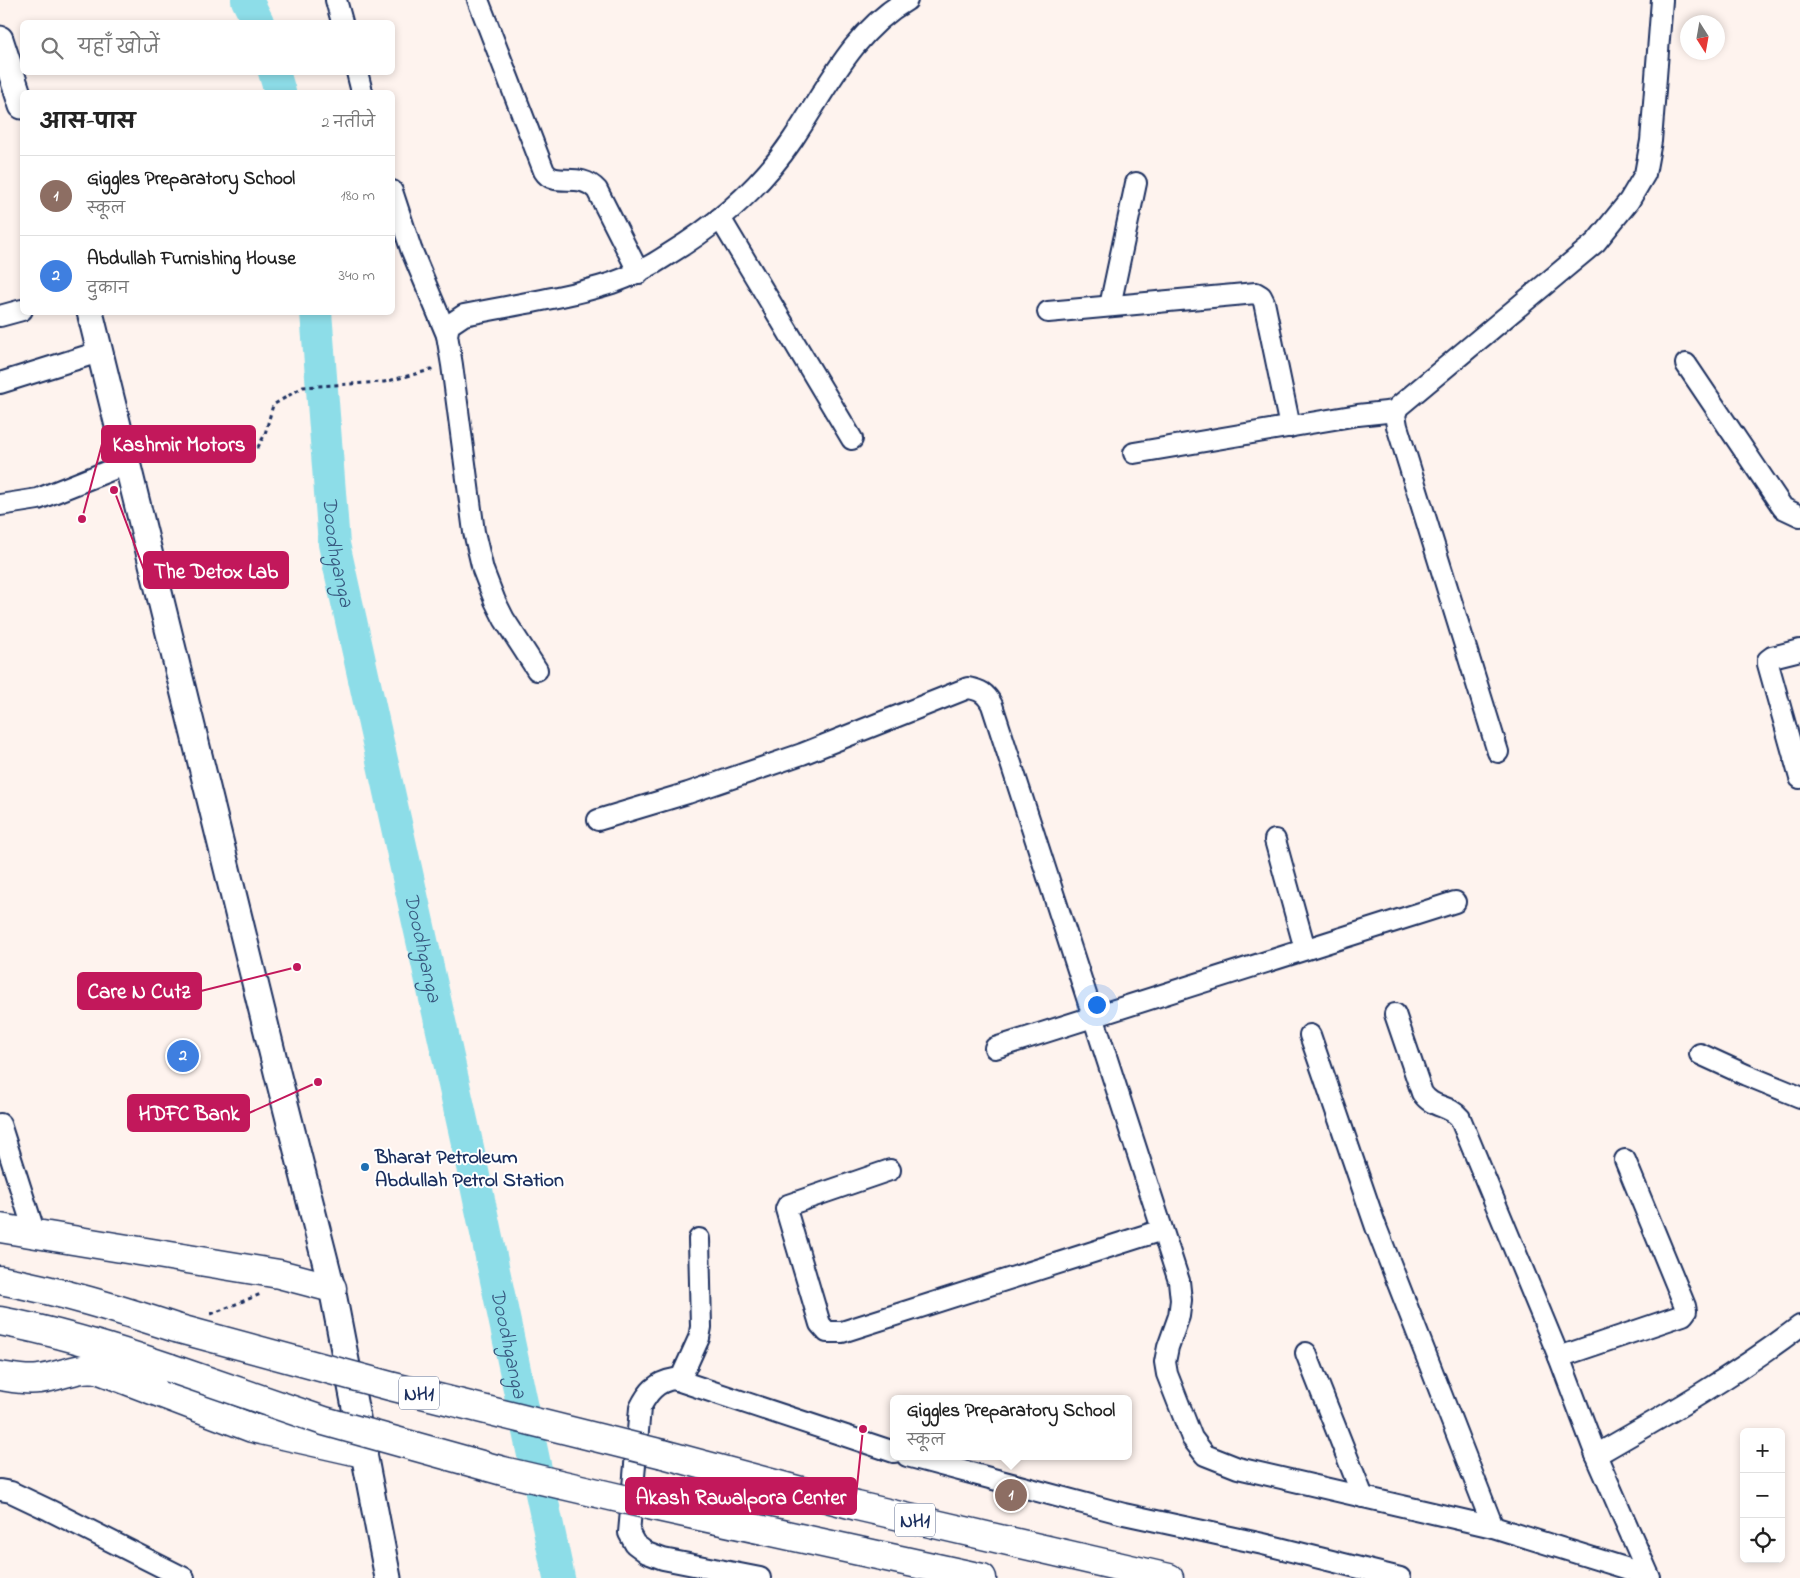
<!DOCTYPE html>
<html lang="hi">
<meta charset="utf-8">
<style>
:root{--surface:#fff;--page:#f6f6f6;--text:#222;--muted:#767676;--line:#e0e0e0;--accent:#2563eb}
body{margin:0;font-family:"Indie Flower","Playpen Sans Deva",sans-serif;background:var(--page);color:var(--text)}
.controls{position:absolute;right:15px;bottom:15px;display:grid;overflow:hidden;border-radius:8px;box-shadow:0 2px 8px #0003}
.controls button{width:45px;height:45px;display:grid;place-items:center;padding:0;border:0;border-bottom:1px solid var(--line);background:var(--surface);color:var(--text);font:25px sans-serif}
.compass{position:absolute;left:1680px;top:15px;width:45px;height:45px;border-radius:50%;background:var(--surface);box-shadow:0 2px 8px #0003;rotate:169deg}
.you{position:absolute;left:1096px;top:1004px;width:18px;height:18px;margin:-12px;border:4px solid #fff;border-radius:50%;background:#1a73e8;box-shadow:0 0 0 8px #1a73e833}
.badge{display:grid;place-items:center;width:32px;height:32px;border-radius:50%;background:var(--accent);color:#fff;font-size:16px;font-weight:700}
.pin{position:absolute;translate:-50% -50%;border:2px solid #fff;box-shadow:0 1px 5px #0006}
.popup{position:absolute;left:890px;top:1395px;width:242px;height:65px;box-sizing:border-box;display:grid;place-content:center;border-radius:8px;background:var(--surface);filter:drop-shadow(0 1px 4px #0005);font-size:16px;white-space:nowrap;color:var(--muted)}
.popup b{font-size:19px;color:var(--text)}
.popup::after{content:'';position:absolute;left:50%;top:100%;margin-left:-10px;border:10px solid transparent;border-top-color:var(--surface)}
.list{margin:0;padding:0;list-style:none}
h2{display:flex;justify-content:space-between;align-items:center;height:65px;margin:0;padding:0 20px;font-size:21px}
h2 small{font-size:16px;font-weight:400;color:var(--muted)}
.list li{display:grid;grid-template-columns:32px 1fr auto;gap:15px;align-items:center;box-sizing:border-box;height:80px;padding:0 20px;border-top:1px solid var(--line)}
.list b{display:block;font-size:19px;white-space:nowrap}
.list p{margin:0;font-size:16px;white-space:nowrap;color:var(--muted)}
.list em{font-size:16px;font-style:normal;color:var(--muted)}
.icon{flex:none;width:28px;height:28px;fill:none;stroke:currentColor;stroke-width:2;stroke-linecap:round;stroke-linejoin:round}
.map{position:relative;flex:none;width:1800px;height:1578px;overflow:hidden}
.search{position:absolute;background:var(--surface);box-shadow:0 2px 8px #0003;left:20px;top:20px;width:375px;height:55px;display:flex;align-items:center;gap:12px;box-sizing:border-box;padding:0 18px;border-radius:8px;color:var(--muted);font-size:19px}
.panel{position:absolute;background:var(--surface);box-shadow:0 2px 8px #0003;left:20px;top:90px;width:375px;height:225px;border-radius:8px}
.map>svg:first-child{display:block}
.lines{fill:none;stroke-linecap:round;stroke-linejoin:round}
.river{stroke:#8ddde8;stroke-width:32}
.minor-casing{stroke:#1b2f5e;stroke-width:24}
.major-casing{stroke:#1b2f5e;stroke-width:29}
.highway-casing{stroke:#1b2f5e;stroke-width:31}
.path{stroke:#1b2f5e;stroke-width:3;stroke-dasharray:4 4;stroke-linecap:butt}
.minor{stroke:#fff;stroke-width:20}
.major{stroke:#fff;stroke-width:25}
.highway{stroke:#fff;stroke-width:28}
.highway-bridge-casing{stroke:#1b2f5e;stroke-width:31;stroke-linecap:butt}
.highway-bridge{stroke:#fff;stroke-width:28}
.poi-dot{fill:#1f6fb2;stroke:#fff;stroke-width:2}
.labels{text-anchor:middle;stroke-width:4;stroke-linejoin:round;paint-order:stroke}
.shield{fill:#fff;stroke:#5f6d8e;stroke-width:1}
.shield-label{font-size:19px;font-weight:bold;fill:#1b2f5e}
.poi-label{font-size:20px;font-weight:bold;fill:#1b2f5e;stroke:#fff;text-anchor:start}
.water-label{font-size:21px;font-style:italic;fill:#385a80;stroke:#fff}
.leader{fill:none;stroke:#c2185b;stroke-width:2}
.callout-dot{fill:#c2185b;stroke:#fff;stroke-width:2}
.callout{fill:#c2185b;stroke:#c2185b;stroke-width:2}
.callout-label{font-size:21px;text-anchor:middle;font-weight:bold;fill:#fff}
</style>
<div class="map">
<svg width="1800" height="1578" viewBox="0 0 1800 1578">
<rect width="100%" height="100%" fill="#fef3ee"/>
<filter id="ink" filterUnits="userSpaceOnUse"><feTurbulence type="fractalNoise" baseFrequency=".02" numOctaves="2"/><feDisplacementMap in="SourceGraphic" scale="10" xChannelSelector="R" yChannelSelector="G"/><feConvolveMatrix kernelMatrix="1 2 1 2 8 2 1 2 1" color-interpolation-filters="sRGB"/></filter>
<g filter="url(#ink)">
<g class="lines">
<g class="river">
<polyline points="247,0 258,22"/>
<polyline points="274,72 280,92"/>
<path id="s1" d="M316,312L334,544L467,1143L559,1578"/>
</g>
<g class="minor-casing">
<g id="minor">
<polyline points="336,0 342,22"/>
<path d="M478,0L544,171C555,189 579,170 597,190L639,273"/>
<polyline points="357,72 362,92"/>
<polyline points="392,191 411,249 447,335"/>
<polyline points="720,218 852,439"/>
<polyline points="1110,306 1136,183"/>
<polyline points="1048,312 1256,293 1261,296 1264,302 1290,427"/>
<polyline points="0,316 22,310"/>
<polyline points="1686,364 1783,508 1800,516"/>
<polyline points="0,383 99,352"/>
<polyline points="1134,453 1358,415 1396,411"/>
<polyline points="0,505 38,499 126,464"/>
<polyline points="1800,650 1772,657 1768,660 1768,664 1800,778"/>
<path d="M537,670L504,619L495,601L483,570L474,532L452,365L447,335L449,325L464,315C513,305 564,298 612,283C633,276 651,266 669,254C718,224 761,187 793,139C826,90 853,31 907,0"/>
<polyline points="1498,752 1397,426 1395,415 1398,407 1596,242 1629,201 1645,174 1651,141 1662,0"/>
<path d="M598,820L688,793L802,754L968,688C980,690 986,693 992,705L1179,1281L1181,1300L1179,1316L1168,1347L1165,1362L1167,1374L1192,1438L1205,1455L1238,1468L1493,1527L1648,1575"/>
<polyline points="1275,840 1305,949"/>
<path d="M1395,1014L1422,1093C1433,1109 1449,1104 1460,1118L1559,1357L1596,1455L1650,1578"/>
<polyline points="1310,1035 1376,1227 1493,1527"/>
<polyline points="995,1048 1455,902"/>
<polyline points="1700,1054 1746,1075 1800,1097"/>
<polyline points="0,1124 35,1234"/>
<polyline points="890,1170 788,1205 786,1209 788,1216 820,1324 827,1332 842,1332 1162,1230"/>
<polyline points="1306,1353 1363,1497"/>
<polyline points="1559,1357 1683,1315 1686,1311 1685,1306 1625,1160"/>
<polyline points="680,1380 699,1338 701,1327 699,1239"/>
<path d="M1596,1455C1666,1415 1736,1375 1800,1326"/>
<polyline points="907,1456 1124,1514 1263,1544 1400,1578"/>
<polyline points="0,1490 11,1492 49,1510 184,1578"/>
<path d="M760,1578L663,1559L647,1553L635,1544L629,1533L640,1408C648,1392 656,1382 674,1379L894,1452"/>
</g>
</g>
<g class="major-casing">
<g id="major">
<polyline points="0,39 22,106"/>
<polyline points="90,312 278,1076 332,1288 388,1578"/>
</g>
</g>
<g class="highway-casing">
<g id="highway">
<polyline points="0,1228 279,1274 332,1288"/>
<path d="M0,1280C60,1291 118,1309 176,1328"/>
<path d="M0,1321C59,1332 114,1349 170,1368"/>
<path d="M0,1376C13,1378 26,1381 39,1379C60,1377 76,1366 97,1369L252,1428L363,1453"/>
<polyline points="663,1454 857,1506 1169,1578"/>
<polyline points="649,1505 982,1578"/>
</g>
</g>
<g class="path">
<path d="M147,454C183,436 220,445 258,447L265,434L273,405L303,387L384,382L435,369"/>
<polyline points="211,1314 261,1294"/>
</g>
<use href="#minor" class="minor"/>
<use href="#major" class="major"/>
<use href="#highway" class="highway"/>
<g class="highway-bridge-casing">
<g id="highway-bridge">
<polyline points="176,1328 390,1386 663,1454"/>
<polyline points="170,1368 324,1421 503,1471 649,1505"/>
</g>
</g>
<use href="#highway-bridge" class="highway-bridge"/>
</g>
</g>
<circle class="poi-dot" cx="365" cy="1167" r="5"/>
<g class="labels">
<g class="shield">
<rect x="399" y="1376.5" width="40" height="33" rx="4"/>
<rect x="895" y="1503.5" width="40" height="33" rx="4"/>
</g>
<g class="shield-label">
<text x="419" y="1400">NH1</text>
<text x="915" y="1527">NH1</text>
</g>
<g class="poi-label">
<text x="375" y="1163">Bharat Petroleum<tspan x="375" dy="23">Abdullah Petrol Station</tspan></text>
</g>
<g class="water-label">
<text dy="7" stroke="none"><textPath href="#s1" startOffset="241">Doodhganga</textPath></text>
<text dy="7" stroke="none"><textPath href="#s1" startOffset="646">Doodhganga</textPath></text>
<text dy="7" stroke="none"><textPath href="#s1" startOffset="1051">Doodhganga</textPath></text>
</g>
</g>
<path class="leader" d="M82 519L102 444M114 490L144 570M297 967L201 991M318 1082L249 1113M863 1429L856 1496"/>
<g class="callout-dot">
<circle cx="82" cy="519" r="5"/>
<circle cx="114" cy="490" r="5"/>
<circle cx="297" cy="967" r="5"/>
<circle cx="318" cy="1082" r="5"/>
<circle cx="863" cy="1429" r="5"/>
</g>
<g class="callout">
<rect x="102" y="426" width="153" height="36" rx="5"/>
<rect x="144" y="552" width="144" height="36" rx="5"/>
<rect x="78" y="973" width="123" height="36" rx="5"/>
<rect x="128" y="1095" width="121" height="36" rx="5"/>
<rect x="626" y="1478" width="230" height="36" rx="5"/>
</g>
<g class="callout-label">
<text x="179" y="451">Kashmir Motors</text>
<text x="216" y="578">The Detox Lab</text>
<text x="139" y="998">Care N Cutz</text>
<text x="189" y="1120">HDFC Bank</text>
<text x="741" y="1504">Akash Rawalpora Center</text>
</g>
</svg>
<div class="controls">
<button>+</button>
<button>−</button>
<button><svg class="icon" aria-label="locate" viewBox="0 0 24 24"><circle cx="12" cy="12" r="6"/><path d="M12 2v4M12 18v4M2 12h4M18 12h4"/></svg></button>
</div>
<svg class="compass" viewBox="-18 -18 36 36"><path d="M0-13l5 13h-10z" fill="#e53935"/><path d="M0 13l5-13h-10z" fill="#767676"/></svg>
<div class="you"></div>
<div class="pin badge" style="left:1011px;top:1495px;background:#8d6e63">1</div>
<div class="popup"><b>Giggles Preparatory School</b>स्कूल</div>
<div class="pin badge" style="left:183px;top:1056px;background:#3f7fe0">2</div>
<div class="search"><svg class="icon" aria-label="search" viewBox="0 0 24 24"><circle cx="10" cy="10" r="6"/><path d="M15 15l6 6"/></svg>यहाँ खोजें</div>
<section class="panel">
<h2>आस-पास<small>2 नतीजे</small></h2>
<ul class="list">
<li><span class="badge" style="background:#8d6e63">1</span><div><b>Giggles Preparatory School</b><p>स्कूल</p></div><em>180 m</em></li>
<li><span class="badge" style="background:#3f7fe0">2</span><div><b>Abdullah Furnishing House</b><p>दुकान</p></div><em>340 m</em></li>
</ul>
</section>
</div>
